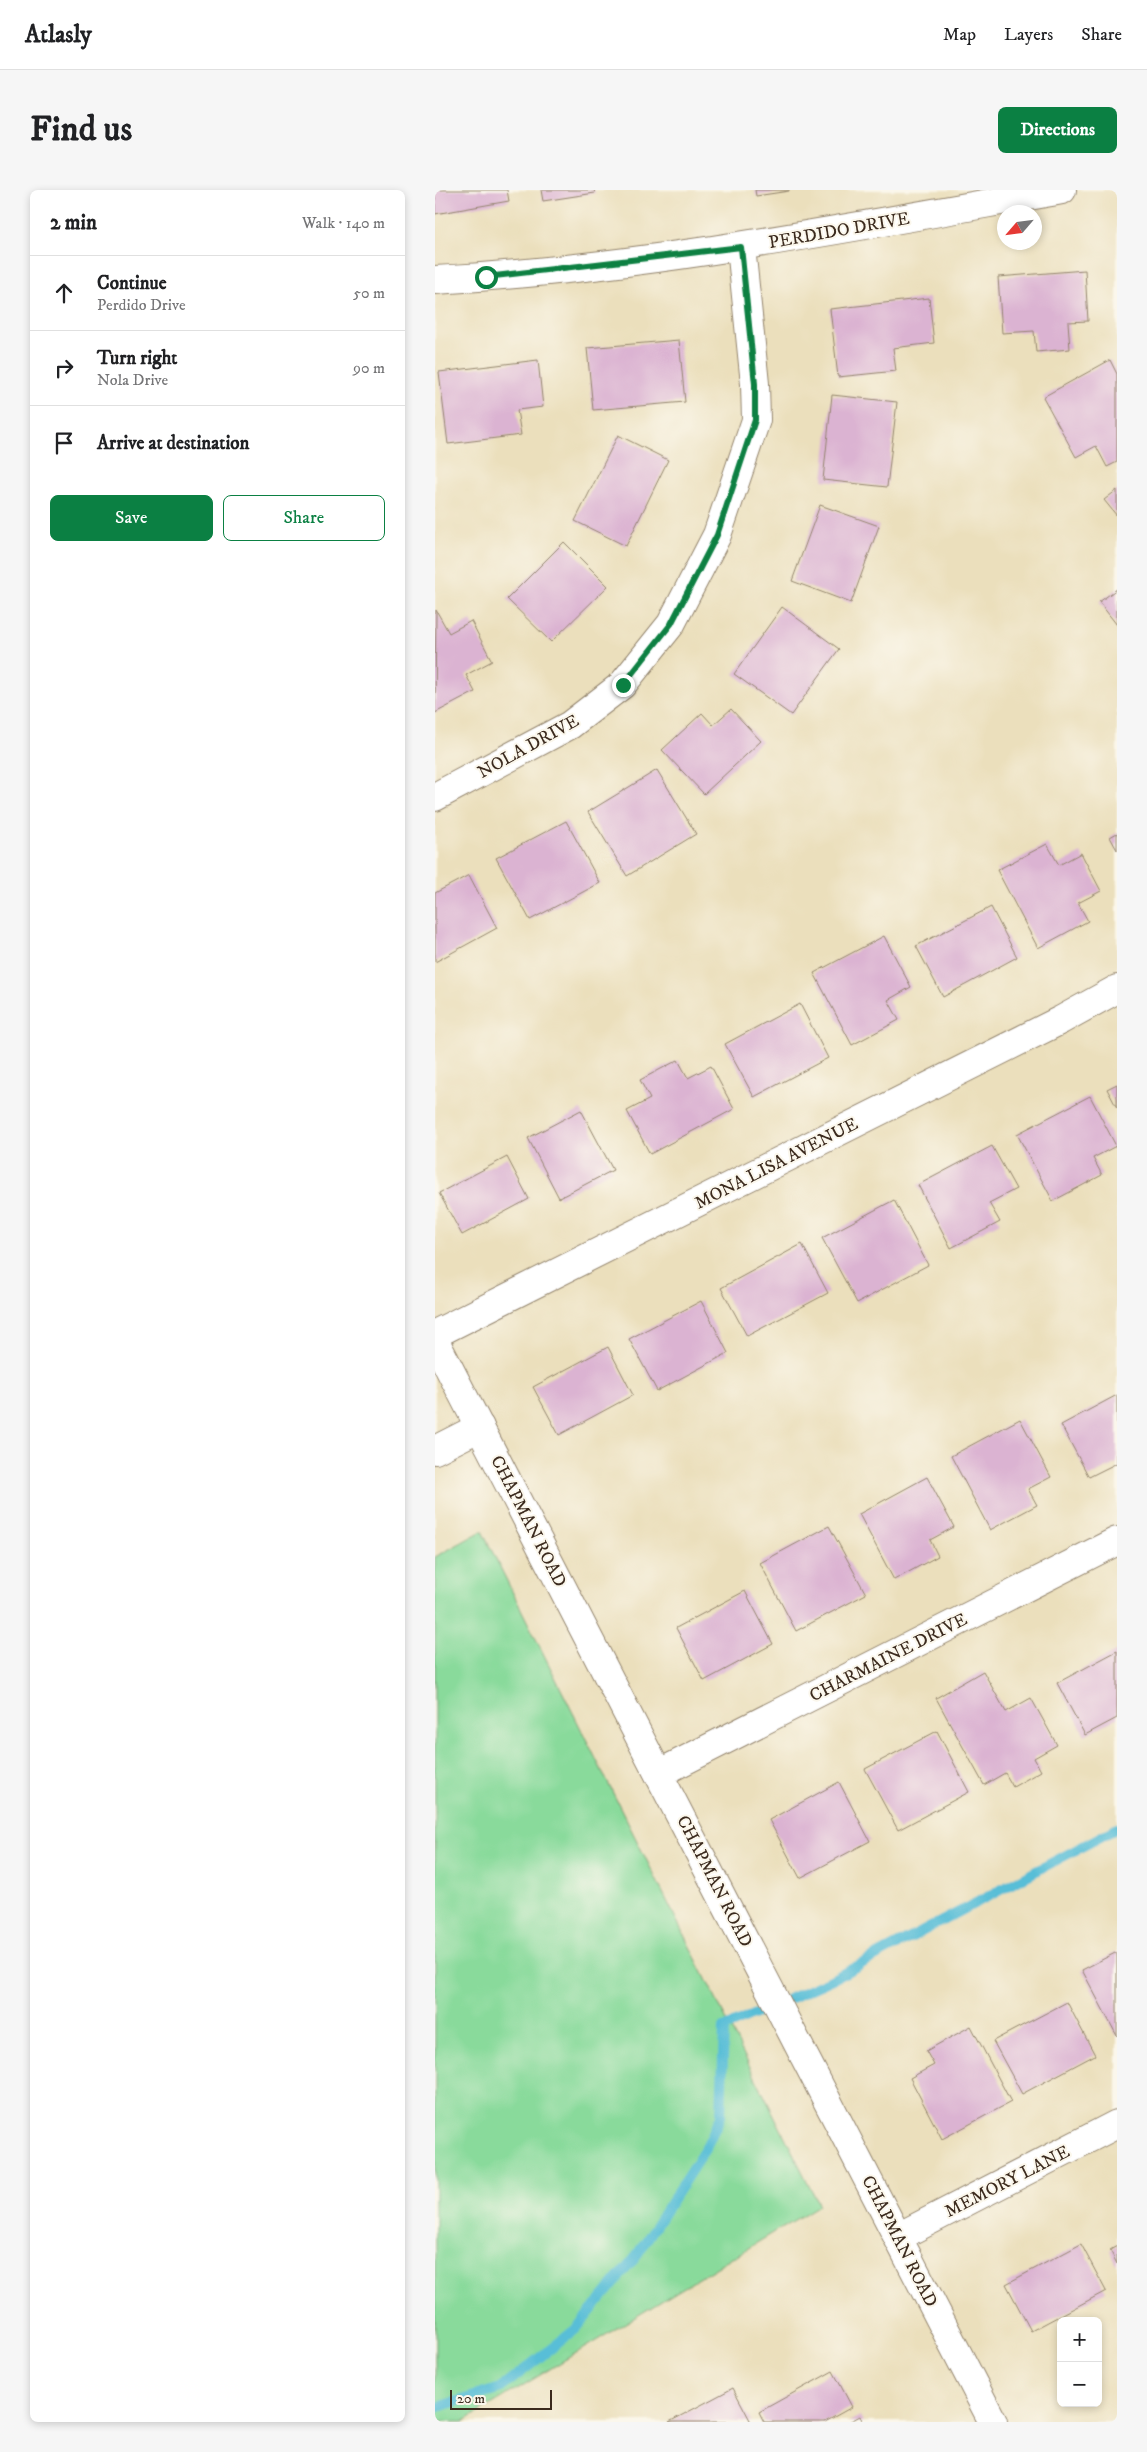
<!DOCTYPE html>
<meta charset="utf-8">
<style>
:root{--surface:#fff;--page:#f6f6f6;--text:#202124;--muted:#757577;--line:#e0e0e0;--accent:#0b8043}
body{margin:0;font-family:"IM FELL DW Pica",serif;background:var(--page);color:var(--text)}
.controls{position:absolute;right:15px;bottom:15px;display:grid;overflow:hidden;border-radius:8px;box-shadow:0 2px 8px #0003}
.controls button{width:45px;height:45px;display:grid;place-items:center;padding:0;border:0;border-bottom:1px solid var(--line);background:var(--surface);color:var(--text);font:25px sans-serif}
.compass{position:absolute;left:562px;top:15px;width:45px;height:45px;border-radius:50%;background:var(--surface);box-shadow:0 2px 8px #0003;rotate:242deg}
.scale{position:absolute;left:15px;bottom:12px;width:102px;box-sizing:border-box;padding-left:5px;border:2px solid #3b2a1e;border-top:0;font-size:14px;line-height:18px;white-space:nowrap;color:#3b2a1e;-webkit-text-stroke:4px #fbf7ec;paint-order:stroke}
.stop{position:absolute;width:15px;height:15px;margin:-11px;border:4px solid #0b8043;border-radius:50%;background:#fff}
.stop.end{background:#0b8043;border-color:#fff;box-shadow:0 1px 5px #0008}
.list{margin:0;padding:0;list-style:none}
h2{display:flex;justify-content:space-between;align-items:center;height:65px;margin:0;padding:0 20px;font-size:21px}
h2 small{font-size:16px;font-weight:400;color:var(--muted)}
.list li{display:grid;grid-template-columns:32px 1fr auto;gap:15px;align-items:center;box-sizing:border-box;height:75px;padding:0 20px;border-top:1px solid var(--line)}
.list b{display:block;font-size:19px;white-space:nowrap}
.list p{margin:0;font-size:16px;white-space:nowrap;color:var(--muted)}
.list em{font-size:16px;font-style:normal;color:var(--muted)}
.actions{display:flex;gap:10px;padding:15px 20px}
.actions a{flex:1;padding:11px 0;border:1px solid var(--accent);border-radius:8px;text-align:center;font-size:18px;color:var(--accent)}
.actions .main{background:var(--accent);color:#fff}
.icon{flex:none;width:28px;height:28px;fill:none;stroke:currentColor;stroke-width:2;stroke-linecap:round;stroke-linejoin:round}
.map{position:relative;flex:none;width:682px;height:2232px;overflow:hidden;border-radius:8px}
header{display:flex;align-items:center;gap:30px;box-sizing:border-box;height:70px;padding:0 25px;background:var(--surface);border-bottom:1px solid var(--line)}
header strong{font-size:24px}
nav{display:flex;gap:28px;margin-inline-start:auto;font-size:18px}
.intro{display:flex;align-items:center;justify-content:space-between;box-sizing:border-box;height:120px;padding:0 30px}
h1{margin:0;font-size:35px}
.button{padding:12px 22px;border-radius:8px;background:var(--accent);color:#fff;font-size:18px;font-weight:700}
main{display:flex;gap:30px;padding:0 30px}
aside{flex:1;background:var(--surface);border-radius:8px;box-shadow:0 2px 8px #0003}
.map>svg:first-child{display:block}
.green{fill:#89da9b;stroke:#62825c}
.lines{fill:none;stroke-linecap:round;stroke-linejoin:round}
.stream{stroke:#59bed7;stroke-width:10}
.building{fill:#dbb3d2}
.minor-casing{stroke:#93846d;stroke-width:30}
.minor{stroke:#fff;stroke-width:28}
.route{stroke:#0b8043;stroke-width:6}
.labels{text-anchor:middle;stroke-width:4;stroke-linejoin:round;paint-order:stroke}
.street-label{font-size:18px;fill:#3b2a1e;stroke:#fbf7ec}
</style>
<header>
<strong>Atlasly</strong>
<nav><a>Map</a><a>Layers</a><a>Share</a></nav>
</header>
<div class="intro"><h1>Find us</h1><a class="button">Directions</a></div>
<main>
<aside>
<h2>2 min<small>Walk · 140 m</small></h2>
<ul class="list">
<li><svg class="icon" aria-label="ahead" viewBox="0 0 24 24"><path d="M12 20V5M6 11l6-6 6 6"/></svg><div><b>Continue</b><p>Perdido Drive</p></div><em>50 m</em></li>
<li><svg class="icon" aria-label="right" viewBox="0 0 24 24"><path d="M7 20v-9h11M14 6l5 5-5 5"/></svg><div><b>Turn right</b><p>Nola Drive</p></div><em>90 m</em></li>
<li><svg class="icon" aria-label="arrive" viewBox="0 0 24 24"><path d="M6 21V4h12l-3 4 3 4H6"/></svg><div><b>Arrive at destination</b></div></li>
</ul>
<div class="actions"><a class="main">Save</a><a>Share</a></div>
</aside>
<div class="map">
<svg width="682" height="2232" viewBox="0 0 682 2232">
<rect width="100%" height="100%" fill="#fbf7ec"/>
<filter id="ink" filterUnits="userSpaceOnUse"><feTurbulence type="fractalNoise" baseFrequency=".02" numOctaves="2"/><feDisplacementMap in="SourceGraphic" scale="10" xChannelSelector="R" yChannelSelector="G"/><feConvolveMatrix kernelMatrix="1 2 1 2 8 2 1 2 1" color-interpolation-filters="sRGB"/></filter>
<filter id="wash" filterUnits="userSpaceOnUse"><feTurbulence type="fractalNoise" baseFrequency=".0096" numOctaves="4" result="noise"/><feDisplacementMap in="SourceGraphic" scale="20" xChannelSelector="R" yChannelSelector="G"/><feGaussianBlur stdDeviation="1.12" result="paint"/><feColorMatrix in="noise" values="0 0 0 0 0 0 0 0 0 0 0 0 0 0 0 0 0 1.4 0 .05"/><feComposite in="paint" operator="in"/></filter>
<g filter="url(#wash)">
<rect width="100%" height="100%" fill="#ebdfbc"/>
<polygon class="green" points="47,1341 384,2015 28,2232 0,2232 0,1367"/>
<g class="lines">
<polyline class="stream" points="0,2218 66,2198 141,2139 200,2068 270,1959 286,1926 289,1838 396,1790 682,1638"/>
</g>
<g id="blocks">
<g class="building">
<polygon points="0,0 72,0 74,11 0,24"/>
<polygon points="106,0 159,0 160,3 108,11"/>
<polygon points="320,0 354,0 354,1 321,6"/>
<polygon points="650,80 653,131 633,132 635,159 601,162 599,141 567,143 563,87"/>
<polygon points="494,108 499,153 458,158 461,181 403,187 395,119"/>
<polygon points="244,150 250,212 158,220 152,158"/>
<polygon points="103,170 108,217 82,220 86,245 13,254 4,182"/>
<polygon points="675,170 682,184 682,272 672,277 661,256 641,267 608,207"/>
<polygon points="397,205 462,212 452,297 388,290"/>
<polygon points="183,245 233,270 191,356 140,331"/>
<polygon points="682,300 682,326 669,310"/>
<polygon points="385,315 444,336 416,413 357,391"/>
<polygon points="129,352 173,396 116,452 72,409"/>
<polygon points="682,399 682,435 664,412"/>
<polygon points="347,417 404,459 356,525 299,484"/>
<polygon points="1,420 14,443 36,431 57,471 31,485 40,502 0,523"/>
<polygon points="296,519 326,551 269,604 227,560 267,523 278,535"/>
<polygon points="222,580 261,644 192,686 153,622"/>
<polygon points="131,631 165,693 95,730 61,668"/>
<polygon points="682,643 682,660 675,647"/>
<polygon points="612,654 624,675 646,663 666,701 643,713 653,731 603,758 562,680"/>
<polygon points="34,685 62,738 0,772 0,703"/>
<polygon points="556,717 582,767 508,807 481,756"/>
<polygon points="449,746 476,797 453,810 464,830 417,855 379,783"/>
<polygon points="365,814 393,868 319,907 290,854"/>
<polygon points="243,870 253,888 276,876 299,919 215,964 192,921 215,909 205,890"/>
<polygon points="682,894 682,918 672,899"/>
<polygon points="655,906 681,956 658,968 667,985 618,1011 582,944"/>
<polygon points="146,920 178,980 124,1008 93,948"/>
<polygon points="557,956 581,999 554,1013 565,1032 516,1058 483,995"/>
<polygon points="72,967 94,1009 27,1045 4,1003"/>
<polygon points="459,1010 493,1075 422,1113 387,1048"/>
<polygon points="367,1054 393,1103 312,1146 286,1098"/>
<polygon points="266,1111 293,1163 222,1201 194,1149"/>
<polygon points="173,1157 198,1205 124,1245 98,1197"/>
<polygon points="682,1205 682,1273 654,1287 626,1235"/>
<polygon points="585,1229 616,1287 593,1299 602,1315 555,1340 516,1266"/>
<polygon points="492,1287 519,1337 495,1350 503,1366 459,1390 424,1324"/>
<polygon points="394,1336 431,1404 361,1441 325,1373"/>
<polygon points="310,1401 338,1454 269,1491 241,1438"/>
<polygon points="682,1461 682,1528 650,1545 622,1493"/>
<polygon points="548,1481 571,1522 596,1508 622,1555 599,1568 606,1581 578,1597 570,1583 549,1595 501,1508"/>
<polygon points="502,1541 534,1602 463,1640 430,1579"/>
<polygon points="404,1592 435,1651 365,1688 334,1630"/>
<polygon points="682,1762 682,1846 647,1780"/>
<polygon points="632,1812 660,1865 587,1904 558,1851"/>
<polygon points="536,1836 576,1912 507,1949 475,1888 499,1875 491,1861"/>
<polygon points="646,2054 671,2101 596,2141 571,2094"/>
<polygon points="682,2056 682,2074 675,2060"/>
<polygon points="398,2181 417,2217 390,2232 329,2232 324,2222"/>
<polygon points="298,2198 316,2232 234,2232"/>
<polygon points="425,2226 428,2232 414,2232"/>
</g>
</g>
</g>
<g filter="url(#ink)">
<use href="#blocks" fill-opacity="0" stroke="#93846d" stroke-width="1"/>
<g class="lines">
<g class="minor-casing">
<g id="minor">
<path d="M0,90C211,78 419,37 627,0"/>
<polyline points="0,607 135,535 187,495 236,434 282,345 321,230 320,194 306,57"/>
<polyline points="0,1144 626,830 682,799"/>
<polyline points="0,1151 558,2232"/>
<polyline points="0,1260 45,1237"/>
<polyline points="225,1583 682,1351"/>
<polyline points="463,2047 682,1934"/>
</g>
</g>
<use href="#minor" class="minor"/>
</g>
</g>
<g class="lines" filter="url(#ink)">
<polyline class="route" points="51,87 306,57 320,194 320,230 282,345 236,434 188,495"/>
</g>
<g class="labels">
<g class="street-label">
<text transform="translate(404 40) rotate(-10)" y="6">PERDIDO DRIVE</text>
<text transform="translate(93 556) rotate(-29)" y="6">NOLA DRIVE</text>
<text transform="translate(341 973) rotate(-27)" y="6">MONA LISA AVENUE</text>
<text transform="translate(94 1331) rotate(63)" y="6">CHAPMAN ROAD</text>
<text transform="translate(453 1467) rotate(-27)" y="6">CHARMAINE DRIVE</text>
<text transform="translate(280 1691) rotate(63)" y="6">CHAPMAN ROAD</text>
<text transform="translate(572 1991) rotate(-27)" y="6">MEMORY LANE</text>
<text transform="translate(465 2051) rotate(63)" y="6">CHAPMAN ROAD</text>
</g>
</g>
</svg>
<div class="controls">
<button>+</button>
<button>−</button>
</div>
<svg class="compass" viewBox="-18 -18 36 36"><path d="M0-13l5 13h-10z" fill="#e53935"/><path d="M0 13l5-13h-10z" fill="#757577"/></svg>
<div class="scale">20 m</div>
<div class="stop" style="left:51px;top:87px"></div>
<div class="stop end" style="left:188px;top:495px"></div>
</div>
</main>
